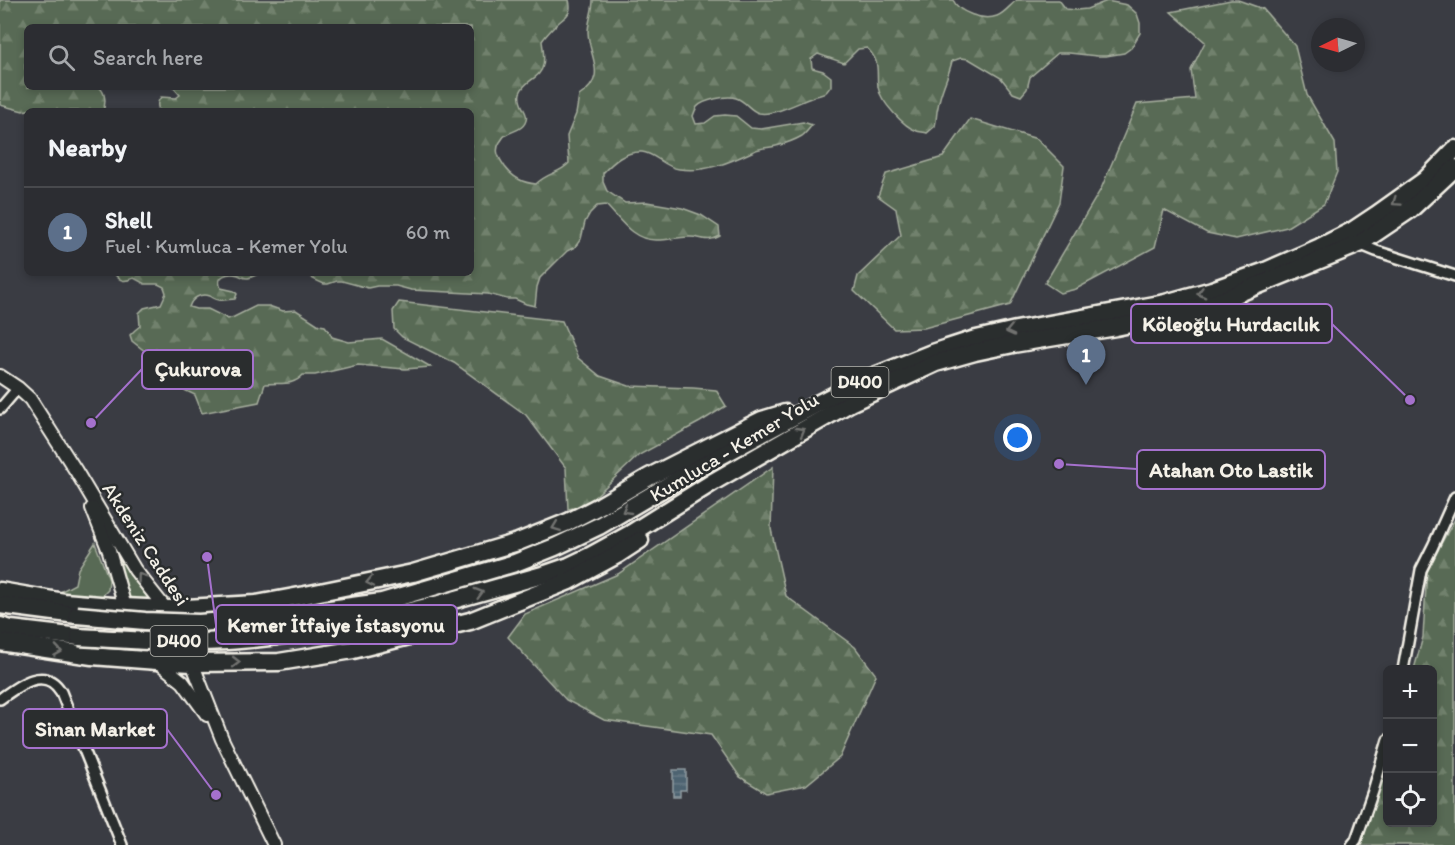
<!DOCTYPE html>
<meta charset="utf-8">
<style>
:root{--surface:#2c2d32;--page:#34353a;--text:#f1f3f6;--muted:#a6a8ac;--line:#48494d;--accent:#ffd166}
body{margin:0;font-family:Itim,sans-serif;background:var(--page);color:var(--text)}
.controls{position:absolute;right:18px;bottom:18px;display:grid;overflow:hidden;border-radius:9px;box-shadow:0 3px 9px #0003}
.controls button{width:54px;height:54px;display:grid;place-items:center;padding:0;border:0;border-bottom:2px solid var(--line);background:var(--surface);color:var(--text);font:30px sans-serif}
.compass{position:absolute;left:1311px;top:18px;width:54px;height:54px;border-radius:50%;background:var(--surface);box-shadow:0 3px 9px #0003;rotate:265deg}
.you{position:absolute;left:1018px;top:438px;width:21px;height:21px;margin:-15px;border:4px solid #fff;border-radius:50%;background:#1a73e8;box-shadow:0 0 0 9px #1a73e833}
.badge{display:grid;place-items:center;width:39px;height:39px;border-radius:50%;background:var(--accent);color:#fff;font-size:20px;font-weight:700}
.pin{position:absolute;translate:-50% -50px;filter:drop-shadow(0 2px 3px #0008)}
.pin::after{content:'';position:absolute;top:32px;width:21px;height:18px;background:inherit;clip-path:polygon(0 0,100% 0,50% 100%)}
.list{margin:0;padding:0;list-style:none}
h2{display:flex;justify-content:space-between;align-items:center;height:78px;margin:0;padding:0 24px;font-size:26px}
h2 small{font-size:20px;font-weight:400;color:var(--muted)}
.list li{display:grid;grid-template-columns:39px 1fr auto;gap:18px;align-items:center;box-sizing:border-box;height:90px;padding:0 24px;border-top:2px solid var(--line)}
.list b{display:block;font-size:22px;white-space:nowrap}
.list p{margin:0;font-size:20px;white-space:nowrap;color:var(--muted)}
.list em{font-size:20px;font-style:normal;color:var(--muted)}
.icon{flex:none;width:33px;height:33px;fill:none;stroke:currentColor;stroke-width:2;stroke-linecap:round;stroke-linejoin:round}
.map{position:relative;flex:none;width:1455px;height:845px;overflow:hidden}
.search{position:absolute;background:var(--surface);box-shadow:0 3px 9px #0003;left:24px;top:24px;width:450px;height:66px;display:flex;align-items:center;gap:15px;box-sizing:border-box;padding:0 21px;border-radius:9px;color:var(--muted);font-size:22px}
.panel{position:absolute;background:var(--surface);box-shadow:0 3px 9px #0003;left:24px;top:108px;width:450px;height:168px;border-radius:9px}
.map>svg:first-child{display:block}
.green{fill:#596b55;stroke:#a6ae9e;stroke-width:1.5}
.forest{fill:url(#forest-firs);stroke:#a6ae9e;stroke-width:1.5}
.water{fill:url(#water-rules);stroke:#909ca1;stroke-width:1.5}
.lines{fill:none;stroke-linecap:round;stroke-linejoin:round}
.street-casing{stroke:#f4f1e8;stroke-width:14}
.secondary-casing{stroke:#f4f1e8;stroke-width:16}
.highway-casing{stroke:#f4f1e8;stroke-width:21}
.street{stroke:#2a2d2e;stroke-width:9}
.secondary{stroke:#2a2d2e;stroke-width:12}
.highway{stroke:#2a2d2e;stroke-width:16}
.highway-bridge-casing{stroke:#f4f1e8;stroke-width:21;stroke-linecap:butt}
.highway-bridge{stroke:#2a2d2e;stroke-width:16}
.oneway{stroke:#71726f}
.labels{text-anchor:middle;stroke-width:5;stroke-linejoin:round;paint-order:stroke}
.shield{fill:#2a2d2e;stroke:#b7b6b0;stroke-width:1.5}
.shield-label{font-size:18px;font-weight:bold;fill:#f4f1e8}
.street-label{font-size:20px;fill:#f4f1e8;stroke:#2a2d2e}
.leader{fill:none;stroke:#a571cd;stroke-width:2}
.callout-dot{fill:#a571cd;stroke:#2a2d2e;stroke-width:2}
.callout{fill:#2a2d2e;stroke:#a571cd;stroke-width:2}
.callout-label{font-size:21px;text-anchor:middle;font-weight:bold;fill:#f4f1e8}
</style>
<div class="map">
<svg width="1455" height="845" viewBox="0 0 1455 845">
<defs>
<pattern id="forest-firs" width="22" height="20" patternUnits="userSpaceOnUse" patternTransform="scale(1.5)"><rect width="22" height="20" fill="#596b55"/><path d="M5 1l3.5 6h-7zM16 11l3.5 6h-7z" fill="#71816d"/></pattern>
<pattern id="water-rules" width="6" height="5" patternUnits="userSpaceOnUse" patternTransform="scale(1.5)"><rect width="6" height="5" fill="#4d6371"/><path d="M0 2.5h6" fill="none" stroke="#677a85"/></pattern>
</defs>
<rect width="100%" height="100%" fill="#3a3c43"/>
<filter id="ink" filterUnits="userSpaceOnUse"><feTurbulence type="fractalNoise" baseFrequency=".0167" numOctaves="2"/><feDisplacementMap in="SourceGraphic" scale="12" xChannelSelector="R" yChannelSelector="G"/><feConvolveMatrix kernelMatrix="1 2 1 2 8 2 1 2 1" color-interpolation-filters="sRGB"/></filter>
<g filter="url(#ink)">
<g class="green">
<polygon points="95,543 109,580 108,590 99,599 56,594 75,584 78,569"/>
<polygon points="120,554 133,579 152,603 131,602 119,557"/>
</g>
<g class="forest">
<path d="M0,0H569C573,15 565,16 556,25C551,30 546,35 542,41C543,49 545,57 543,65C541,79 524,80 520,93C517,107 531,112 525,123C521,131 513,130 506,135C503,136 502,140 500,142C494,151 499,158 505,167C513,178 523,183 536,184C548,172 559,174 569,163L567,136L576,114L579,96C609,76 589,59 588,32C588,22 593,11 593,0H953C959,13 983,21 997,16C1005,13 1010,5 1017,0H1059L1066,9L1076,10L1087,9L1107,1L1127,5L1137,14L1140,23V33L1131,48L1124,53L1106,56H1097L1069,53H1058L1030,77L1027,89L1021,96L1013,93L1001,78L969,59L961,58L952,61C949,76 940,91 938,107C936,113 937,119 935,126L927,133C925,132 919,132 917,131C904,127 880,101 878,87C876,69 881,62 867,48L858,49L844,63L818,54L811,59L812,68L823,71L831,77V86C829,88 828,91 825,93C823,95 819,95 816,96C801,101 775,116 759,113C750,111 746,101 736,98C727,95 703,100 697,107C695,110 694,113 693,116L696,124L705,123L715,116L725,115L736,116L751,128L761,129L803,122L812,125C809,129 806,133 802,136C795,140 784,144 776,146C769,148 761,147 754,151C730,162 706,173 679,169C664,167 655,153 642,152C625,151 613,162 603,173V182L607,191L625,203L647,202L682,208L701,215L719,227L720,236C706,244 702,236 688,237C677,237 665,241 655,240C632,240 620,219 606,205L597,206L590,213L585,222L581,239L575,247L567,251L540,278L537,287L535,306L526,304L515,299H507L488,294L411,290L396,286H377L368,288L342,281H337L328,284H324L313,279L308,273H471V111H159C157,105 157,102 161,97L176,98L180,95L173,87H471V27H27V61L25,64V69L27,70V87H99C106,93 106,103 103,111H44L38,108L23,111L0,105Z"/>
<polygon points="1231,0 1238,0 1263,9 1295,46 1307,95 1335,143 1337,172 1324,204 1287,227 1236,239 1207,233 1164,210 1155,247 1076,289 1060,293 1045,283 1101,189 1137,104 1195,99 1191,70 1205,42 1171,12"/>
<polygon points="970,119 1037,139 1064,166 1059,202 1010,305 924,328 894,329 854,291 858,276 901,235 896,209 878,196 886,174 943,157"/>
<path d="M114,273H261C257,274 251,278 247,278C244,278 241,276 238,275C228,272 215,276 221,288L234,291L237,294L235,299C230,299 224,301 219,300C216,300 213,298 210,296C200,293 192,298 189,307L196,309H208L228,319L234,317L256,306H269L283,311L296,310L319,325L325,326L329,331L332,337L349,342L382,339L431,367L405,369L358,365L315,375H303C292,387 280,382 265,384L259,402L202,413L195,395L182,389L151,356L132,341L130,335L135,330L140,326L139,313L144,308L161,304L166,293L164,287L158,284H145L134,278C125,282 120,282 114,273Z"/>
<polygon points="399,302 562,321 578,358 600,376 629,386 693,388 716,390 726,406 700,422 639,455 585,506 568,509 566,468 526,415 454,363 402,337 394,329 393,311"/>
<polygon points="773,467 771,529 786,596 855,647 876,675 840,757 806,785 766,793 740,777 711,735 604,720 566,700 508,637 525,614 618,574"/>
<polygon points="1455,519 1455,845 1361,845 1387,756 1388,822 1432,822 1432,670 1414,669 1423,637 1427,569"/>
</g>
<polygon class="water" points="673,770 686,770 686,790 680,790 680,796 673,796"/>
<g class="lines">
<g class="street-casing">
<g id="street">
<polyline points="1359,244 1376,251 1455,276"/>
<polyline points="0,409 18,388"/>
<polyline points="1403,670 1421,570 1433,546 1455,497"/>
<path d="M0,699C19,685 45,665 61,692L122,845"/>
<polyline points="1352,845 1356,840 1373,791 1388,740"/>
</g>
</g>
<g class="secondary-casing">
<g id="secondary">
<polyline points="0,376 18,388 30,399 76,471 135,570 166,609 180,632 222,739 274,845"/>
<polyline points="92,508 109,551 133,635 157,661 183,682 207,715"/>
</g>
</g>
<g class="highway-casing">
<g id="highway">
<polyline points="0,591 64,602 124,607 169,609 256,604 305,595 413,573 518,542 568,522 601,505 649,477 716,443 762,420 785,413"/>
<polyline points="0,605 77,615"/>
<polyline points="263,618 382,602 515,563 555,547 599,526 689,473 817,404 862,381 932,353 972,340 1016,330 1165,303 1212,290 1263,272 1320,247 1352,231 1376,215 1425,180 1455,149"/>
<polyline points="0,626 11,629 79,637"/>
<polyline points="278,636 369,621 439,604 546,574 569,566 590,556 630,534 713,482 850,403 936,363 975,352 1013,344 1116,327 1160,318 1217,302 1359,244 1411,209 1455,168"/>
<polyline points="0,642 92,656 157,661 192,663 279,662 353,650 470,621 569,581 617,555 640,540"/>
</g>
</g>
<use href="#street" class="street"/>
<use href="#secondary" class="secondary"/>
<use href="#highway" class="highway"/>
<g class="highway-bridge-casing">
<g id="highway-bridge">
<polyline points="77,615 145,621 199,623 263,618"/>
<path d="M79,637C128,640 178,644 227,641C244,640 261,638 278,636"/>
</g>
</g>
<use href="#highway-bridge" class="highway-bridge"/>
</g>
<defs><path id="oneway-chevron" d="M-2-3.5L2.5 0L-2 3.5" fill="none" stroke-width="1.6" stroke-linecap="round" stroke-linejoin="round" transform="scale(1.5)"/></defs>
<g class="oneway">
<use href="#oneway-chevron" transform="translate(1396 202) rotate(145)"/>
<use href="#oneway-chevron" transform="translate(1201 293) rotate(165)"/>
<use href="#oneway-chevron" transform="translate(1010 331) rotate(167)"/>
<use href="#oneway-chevron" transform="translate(801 431) rotate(-30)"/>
<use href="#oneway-chevron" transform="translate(626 510) rotate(149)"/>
<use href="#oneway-chevron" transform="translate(556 527) rotate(159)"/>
<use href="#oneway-chevron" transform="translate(141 577) rotate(-126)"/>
<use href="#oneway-chevron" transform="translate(370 582) rotate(168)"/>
<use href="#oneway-chevron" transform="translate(479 593) rotate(-16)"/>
<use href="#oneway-chevron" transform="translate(58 651) rotate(9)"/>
<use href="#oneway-chevron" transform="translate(236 662)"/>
</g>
</g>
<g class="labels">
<g class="shield">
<rect x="831.5" y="367" width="57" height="30" rx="4.5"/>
<rect x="150.5" y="626" width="57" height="30" rx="4.5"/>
</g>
<g class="shield-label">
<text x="860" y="388">D400</text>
<text x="179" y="647">D400</text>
</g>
<g class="street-label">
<text transform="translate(734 447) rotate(-31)" y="7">Kumluca - Kemer Yolu</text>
<text transform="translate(146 544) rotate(57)" y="7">Akdeniz Caddesi</text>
</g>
</g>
<path class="leader" d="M1410 400L1332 324M91 423L142 369M1059 464L1137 469M207 557L216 625M216 795L167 729"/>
<g class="callout-dot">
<circle cx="1410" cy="400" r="6"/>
<circle cx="91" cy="423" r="6"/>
<circle cx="1059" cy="464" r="6"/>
<circle cx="207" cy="557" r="6"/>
<circle cx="216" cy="795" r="6"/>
</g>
<g class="callout">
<rect x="1131" y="304" width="201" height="39" rx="6"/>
<rect x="142" y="350" width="111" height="39" rx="6"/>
<rect x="1137" y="450" width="188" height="39" rx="6"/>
<rect x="216" y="605" width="241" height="39" rx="6"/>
<rect x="23" y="709" width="144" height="39" rx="6"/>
</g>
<g class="callout-label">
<text x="1231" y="331">Köleoğlu Hurdacılık</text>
<text x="198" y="376">Çukurova</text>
<text x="1231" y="477">Atahan Oto Lastik</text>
<text x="336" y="632">Kemer İtfaiye İstasyonu</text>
<text x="95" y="736">Sinan Market</text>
</g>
</svg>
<div class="controls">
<button>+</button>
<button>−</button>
<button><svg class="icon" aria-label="locate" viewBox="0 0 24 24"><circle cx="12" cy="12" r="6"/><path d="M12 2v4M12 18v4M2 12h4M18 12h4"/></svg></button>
</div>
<svg class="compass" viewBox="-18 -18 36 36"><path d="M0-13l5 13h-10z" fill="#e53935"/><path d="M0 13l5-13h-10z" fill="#a6a8ac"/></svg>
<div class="you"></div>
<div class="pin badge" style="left:1086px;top:385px;background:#5c6f8a">1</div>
<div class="search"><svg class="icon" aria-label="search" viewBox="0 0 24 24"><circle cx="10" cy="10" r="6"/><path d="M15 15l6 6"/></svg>Search here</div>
<section class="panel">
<h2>Nearby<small></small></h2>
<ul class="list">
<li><span class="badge" style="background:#5c6f8a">1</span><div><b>Shell</b><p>Fuel · Kumluca - Kemer Yolu</p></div><em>60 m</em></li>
</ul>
</section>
</div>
